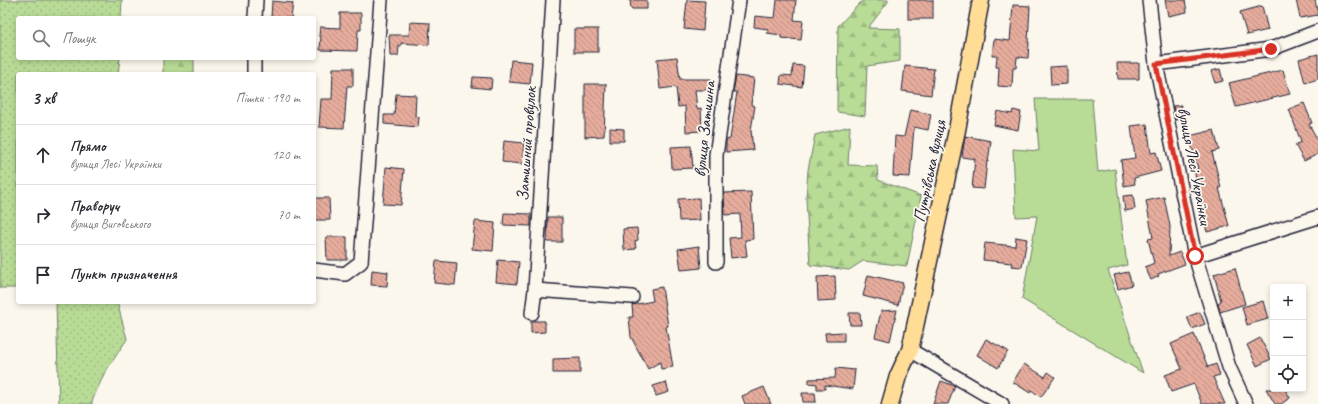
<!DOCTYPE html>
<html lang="uk">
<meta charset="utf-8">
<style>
:root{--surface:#fff;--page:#f7f7f7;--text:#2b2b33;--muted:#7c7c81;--line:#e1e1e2}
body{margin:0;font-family:Caveat,sans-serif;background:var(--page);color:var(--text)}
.controls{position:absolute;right:12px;bottom:12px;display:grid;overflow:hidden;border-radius:4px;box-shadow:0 2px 6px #0003}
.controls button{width:36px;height:36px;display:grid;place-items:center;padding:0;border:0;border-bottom:1px solid var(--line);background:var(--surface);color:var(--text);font:20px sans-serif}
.stop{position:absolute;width:12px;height:12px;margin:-9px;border:3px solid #d93025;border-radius:50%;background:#fff}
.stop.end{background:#d93025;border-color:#fff;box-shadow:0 1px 4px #0008}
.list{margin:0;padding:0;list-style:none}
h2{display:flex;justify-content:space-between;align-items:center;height:52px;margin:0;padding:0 16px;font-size:17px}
h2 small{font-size:13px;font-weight:400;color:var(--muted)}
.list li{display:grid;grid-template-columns:26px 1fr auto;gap:12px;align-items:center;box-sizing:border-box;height:60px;padding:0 16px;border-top:1px solid var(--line)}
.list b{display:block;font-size:15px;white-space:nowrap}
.list p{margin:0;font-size:13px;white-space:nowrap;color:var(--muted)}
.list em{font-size:13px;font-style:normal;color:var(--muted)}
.icon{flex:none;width:22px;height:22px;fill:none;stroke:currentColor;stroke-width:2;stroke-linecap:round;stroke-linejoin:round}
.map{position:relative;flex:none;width:1318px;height:404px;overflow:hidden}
.search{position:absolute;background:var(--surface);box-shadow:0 2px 6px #0003;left:16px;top:16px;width:300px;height:44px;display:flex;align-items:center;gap:10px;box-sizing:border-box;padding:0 14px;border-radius:4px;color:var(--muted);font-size:15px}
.panel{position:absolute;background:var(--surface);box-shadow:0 2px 6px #0003;left:16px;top:72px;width:300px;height:232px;border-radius:4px}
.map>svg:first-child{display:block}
.grass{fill:url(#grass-dots);stroke:#6d7e68}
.forest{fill:url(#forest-firs);stroke:#6d7e68}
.green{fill:#b8db96;stroke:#6d7e68}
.building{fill:url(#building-back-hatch);stroke:#22223b}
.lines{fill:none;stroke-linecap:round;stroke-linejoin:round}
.minor-casing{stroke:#22223b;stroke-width:16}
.major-casing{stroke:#22223b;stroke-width:19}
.minor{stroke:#fbf7ec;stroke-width:13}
.major{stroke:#ffdd96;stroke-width:16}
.route{stroke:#d93025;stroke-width:5}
.labels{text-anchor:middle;stroke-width:3.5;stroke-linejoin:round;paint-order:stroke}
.street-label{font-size:17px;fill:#22223b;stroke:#fbf7ec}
</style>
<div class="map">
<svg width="1318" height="404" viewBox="0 0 1318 404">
<defs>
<pattern id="grass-dots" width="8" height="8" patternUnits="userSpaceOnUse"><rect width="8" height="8" fill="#b8db96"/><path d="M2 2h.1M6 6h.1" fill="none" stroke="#9ebc82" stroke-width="1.8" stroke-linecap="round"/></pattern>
<pattern id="forest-firs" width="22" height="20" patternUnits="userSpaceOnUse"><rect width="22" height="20" fill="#b8db96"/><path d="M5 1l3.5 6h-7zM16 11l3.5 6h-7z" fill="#9ebc82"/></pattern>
<pattern id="building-back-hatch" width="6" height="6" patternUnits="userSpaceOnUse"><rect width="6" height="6" fill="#e6ad9d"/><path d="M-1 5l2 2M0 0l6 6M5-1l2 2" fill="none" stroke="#ba8c81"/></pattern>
</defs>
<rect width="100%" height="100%" fill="#fbf7ec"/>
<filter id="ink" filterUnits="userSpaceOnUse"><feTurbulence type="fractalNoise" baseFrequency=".025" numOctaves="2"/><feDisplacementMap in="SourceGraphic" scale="8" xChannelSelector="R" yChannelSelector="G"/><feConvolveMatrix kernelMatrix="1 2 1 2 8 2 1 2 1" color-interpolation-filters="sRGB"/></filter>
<g filter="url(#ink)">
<g class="grass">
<polygon points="0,0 122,0 121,18 18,18 18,58 120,58 118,74 18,74 18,288 0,288"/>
<polygon points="56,302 117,302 127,339 104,374 92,401 92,404 59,404"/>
</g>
<g class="forest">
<polygon points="863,0 888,0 888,2 868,28 900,29 900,61 867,66 865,116 837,112 838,26"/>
<polygon points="163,58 193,58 194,61 194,73 163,74"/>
<polygon points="850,126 848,165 877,166 878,180 921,196 907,266 863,261 849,270 810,265 806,199 808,170 815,135"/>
</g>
<polygon class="green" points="1035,99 1092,99 1098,172 1115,169 1127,265 1108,270 1143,373 1022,299 1037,216 1016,217 1013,149 1039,151"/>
<g class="building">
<polygon points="630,0 647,0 647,9 631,9"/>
<polygon points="687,0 705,1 703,31 684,29"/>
<polygon points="777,0 796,0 794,20 803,21 801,40 781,38 781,35 767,33 768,29 754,27 755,16 775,18"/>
<rect x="908" y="0" width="25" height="19"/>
<polygon points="1165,0 1185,0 1187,12 1168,16"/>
<polygon points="1296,0 1315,0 1318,15 1300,18"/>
<polygon points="272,1 293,3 291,18 271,18"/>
<polygon points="1013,5 1030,6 1028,42 1029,42 1028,58 1017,57 1016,68 1013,68 1012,87 998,86 999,67 996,67 997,56 992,56 994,39 1010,41"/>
<polygon points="1262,6 1268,30 1247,35 1240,12"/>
<polygon points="340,13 361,13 361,30 358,30 357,51 320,50 321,36 319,36 320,27 340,28"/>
<polygon points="410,22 430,23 429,45 401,43 401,46 399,46 398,56 390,56 389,35 409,35"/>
<rect x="574" y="29" width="24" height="23"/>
<polygon points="1318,54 1318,79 1305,83 1299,59"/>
<polygon points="677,57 680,79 711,79 711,90 695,90 697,109 701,108 702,131 686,132 685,106 678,107 676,87 660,89 657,59"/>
<polygon points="511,60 532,62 530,84 509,82"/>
<polygon points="1117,63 1139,63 1139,79 1118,79"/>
<polygon points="793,65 804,66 802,87 780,84 781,75 792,76"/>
<polygon points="905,66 934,69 931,95 902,91"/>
<polygon points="1067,66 1067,84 1051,85 1050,67"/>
<polygon points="333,68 353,68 353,86 347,86 344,128 319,127 321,99 332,99"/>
<polygon points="1220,69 1223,81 1215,83 1211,71"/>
<polygon points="1283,70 1290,94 1236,107 1229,83"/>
<polygon points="736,76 754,78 751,105 755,106 751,130 753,150 726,152 726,140 730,139 737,92 733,92"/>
<polygon points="473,77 492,78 491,89 472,87"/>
<polygon points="585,84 606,84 604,136 585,137"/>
<polygon points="396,94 416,95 415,117 419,117 418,127 384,124 384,115 394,115"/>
<polygon points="1304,103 1312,123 1309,124 1318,141 1318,154 1304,161 1295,145 1301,142 1289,109"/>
<polygon points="1181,105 1183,119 1176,120 1173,106"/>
<polygon points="910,110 931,114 928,130 914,127 910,177 893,176 895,136 904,137"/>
<polygon points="1013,110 1021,112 1018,130 994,125 997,111 1012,114"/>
<polygon points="1147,124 1151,153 1156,152 1161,171 1134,178 1135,184 1124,186 1121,160 1135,158 1131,126"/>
<polygon points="610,128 624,129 624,141 610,141"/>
<polygon points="1214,130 1219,150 1212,152 1221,188 1219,188 1229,226 1207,232 1201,208 1203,207 1194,170 1198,169 1189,136"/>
<polygon points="965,136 991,141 988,162 987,161 984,189 972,188 975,159 962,157"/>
<polygon points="504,141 524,143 522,164 502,162"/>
<polygon points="691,146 693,168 672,169 671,147"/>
<polygon points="386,167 404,169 401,205 383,204"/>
<polygon points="751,192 753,239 745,240 747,256 731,258 729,238 741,237 740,214 725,215 724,193"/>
<polygon points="1133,195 1135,209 1125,211 1123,196"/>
<polygon points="1164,197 1170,226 1169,256 1180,252 1185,264 1158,274 1159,276 1151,280 1145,267 1154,263 1148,239 1153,238 1146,201"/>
<polygon points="314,198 329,198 330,220 314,220"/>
<polygon points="699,198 700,220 679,221 678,199"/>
<polygon points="504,213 531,214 531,226 503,225"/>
<polygon points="548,217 562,217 562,242 547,242"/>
<polygon points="475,221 495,223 493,251 472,249"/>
<polygon points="637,228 638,240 635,241 636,249 624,250 623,229"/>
<polygon points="326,237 347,237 347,260 327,260"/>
<polygon points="1016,237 1027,239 1022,267 1011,266 1012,263 983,260 985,243 1015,246"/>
<polygon points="699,246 701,268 681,270 678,249"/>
<polygon points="498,260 519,262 517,284 496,282"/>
<polygon points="436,261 457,263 455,285 434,283"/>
<polygon points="1235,268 1245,304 1220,312 1218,303 1221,301 1214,274"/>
<polygon points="372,270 388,272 387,286 371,285"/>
<polygon points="1128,272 1132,285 1118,289 1114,275"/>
<polygon points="868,275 903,283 898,305 863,296"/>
<polygon points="835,276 836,300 818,301 817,277"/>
<polygon points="662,287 668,326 666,327 673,367 661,369 660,362 648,369 631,337 629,317 633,317 632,305 653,301 651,289"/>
<polygon points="1263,301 1268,319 1247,325 1242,307"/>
<polygon points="897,310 890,341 875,337 881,311"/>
<polygon points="1200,312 1205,324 1192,329 1187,317"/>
<polygon points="849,313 860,313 861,325 850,325"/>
<polygon points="531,321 545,321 545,332 531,333"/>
<polygon points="844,332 844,341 826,341 825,333"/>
<polygon points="1194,334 1208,367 1216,364 1220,375 1213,377 1225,404 1202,404 1194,384 1171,392 1165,375 1182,369 1171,344"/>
<polygon points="1260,338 1271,359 1257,366 1247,345"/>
<polygon points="986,339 1008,351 998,368 977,355"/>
<polygon points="580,358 580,373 553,373 553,359"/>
<polygon points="1024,364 1045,377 1048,372 1055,377 1041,397 1031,390 1030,393 1013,382"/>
<polygon points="836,368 855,370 853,389 825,385 825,389 817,389 817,384 809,383 809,379 835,378"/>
<polygon points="941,381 955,386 948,404 933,404"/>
<polygon points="666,382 669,392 656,396 653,386"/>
<polygon points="764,387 771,404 745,404 742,396"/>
<polygon points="1266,389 1285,389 1290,398 1281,404 1275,404"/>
<polygon points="802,393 815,393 816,402 803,402"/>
</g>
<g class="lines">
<g class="minor-casing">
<g id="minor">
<polyline points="1149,0 1156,64 1195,256 1229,367 1246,404"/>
<polyline points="255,18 256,0"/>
<polyline points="1156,64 1271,49 1318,31"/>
<polyline points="254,74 254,58"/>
<polyline points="1195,256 1318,217"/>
<polyline points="716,262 716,155 739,0"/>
<polyline points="314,270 345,274 361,262 381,0"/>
<polyline points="535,290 553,0"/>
<polyline points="532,313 535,290 632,297"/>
<polyline points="910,350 1002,404"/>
</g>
</g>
<g class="major-casing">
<polyline id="major" points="890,404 898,376 910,350 957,130 981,0"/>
</g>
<use href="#minor" class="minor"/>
<use href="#major" class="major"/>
</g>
</g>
<g class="lines" filter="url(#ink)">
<polyline class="route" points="1195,256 1156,64 1271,49"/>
</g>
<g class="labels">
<g class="street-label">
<text transform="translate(704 129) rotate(-84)" y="6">вулиця Затишна</text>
<text transform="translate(526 144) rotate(-86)" y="6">Затишний провулок</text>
<text transform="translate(1195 166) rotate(79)" y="6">вулиця Лесі Українки</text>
<text transform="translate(929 171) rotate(-78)" y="6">Путрівська вулиця</text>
</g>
</g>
</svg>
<div class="controls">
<button>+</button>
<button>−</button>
<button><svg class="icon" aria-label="locate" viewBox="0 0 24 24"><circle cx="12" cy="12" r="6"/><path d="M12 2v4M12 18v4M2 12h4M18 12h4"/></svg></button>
</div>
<div class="stop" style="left:1195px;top:256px"></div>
<div class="stop end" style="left:1271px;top:49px"></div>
<div class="search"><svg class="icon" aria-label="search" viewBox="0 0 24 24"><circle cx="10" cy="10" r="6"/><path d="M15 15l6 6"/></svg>Пошук</div>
<section class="panel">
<h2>3 хв<small>Пішки · 190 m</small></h2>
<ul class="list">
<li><svg class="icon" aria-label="ahead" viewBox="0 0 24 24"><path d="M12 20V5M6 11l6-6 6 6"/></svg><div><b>Прямо</b><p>вулиця Лесі Українки</p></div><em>120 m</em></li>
<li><svg class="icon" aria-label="right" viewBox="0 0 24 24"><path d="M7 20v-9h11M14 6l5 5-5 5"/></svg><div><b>Праворуч</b><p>вулиця Виговського</p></div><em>70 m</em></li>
<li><svg class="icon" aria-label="arrive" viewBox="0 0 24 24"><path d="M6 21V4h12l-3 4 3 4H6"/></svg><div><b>Пункт призначення</b></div></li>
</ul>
</section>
</div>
